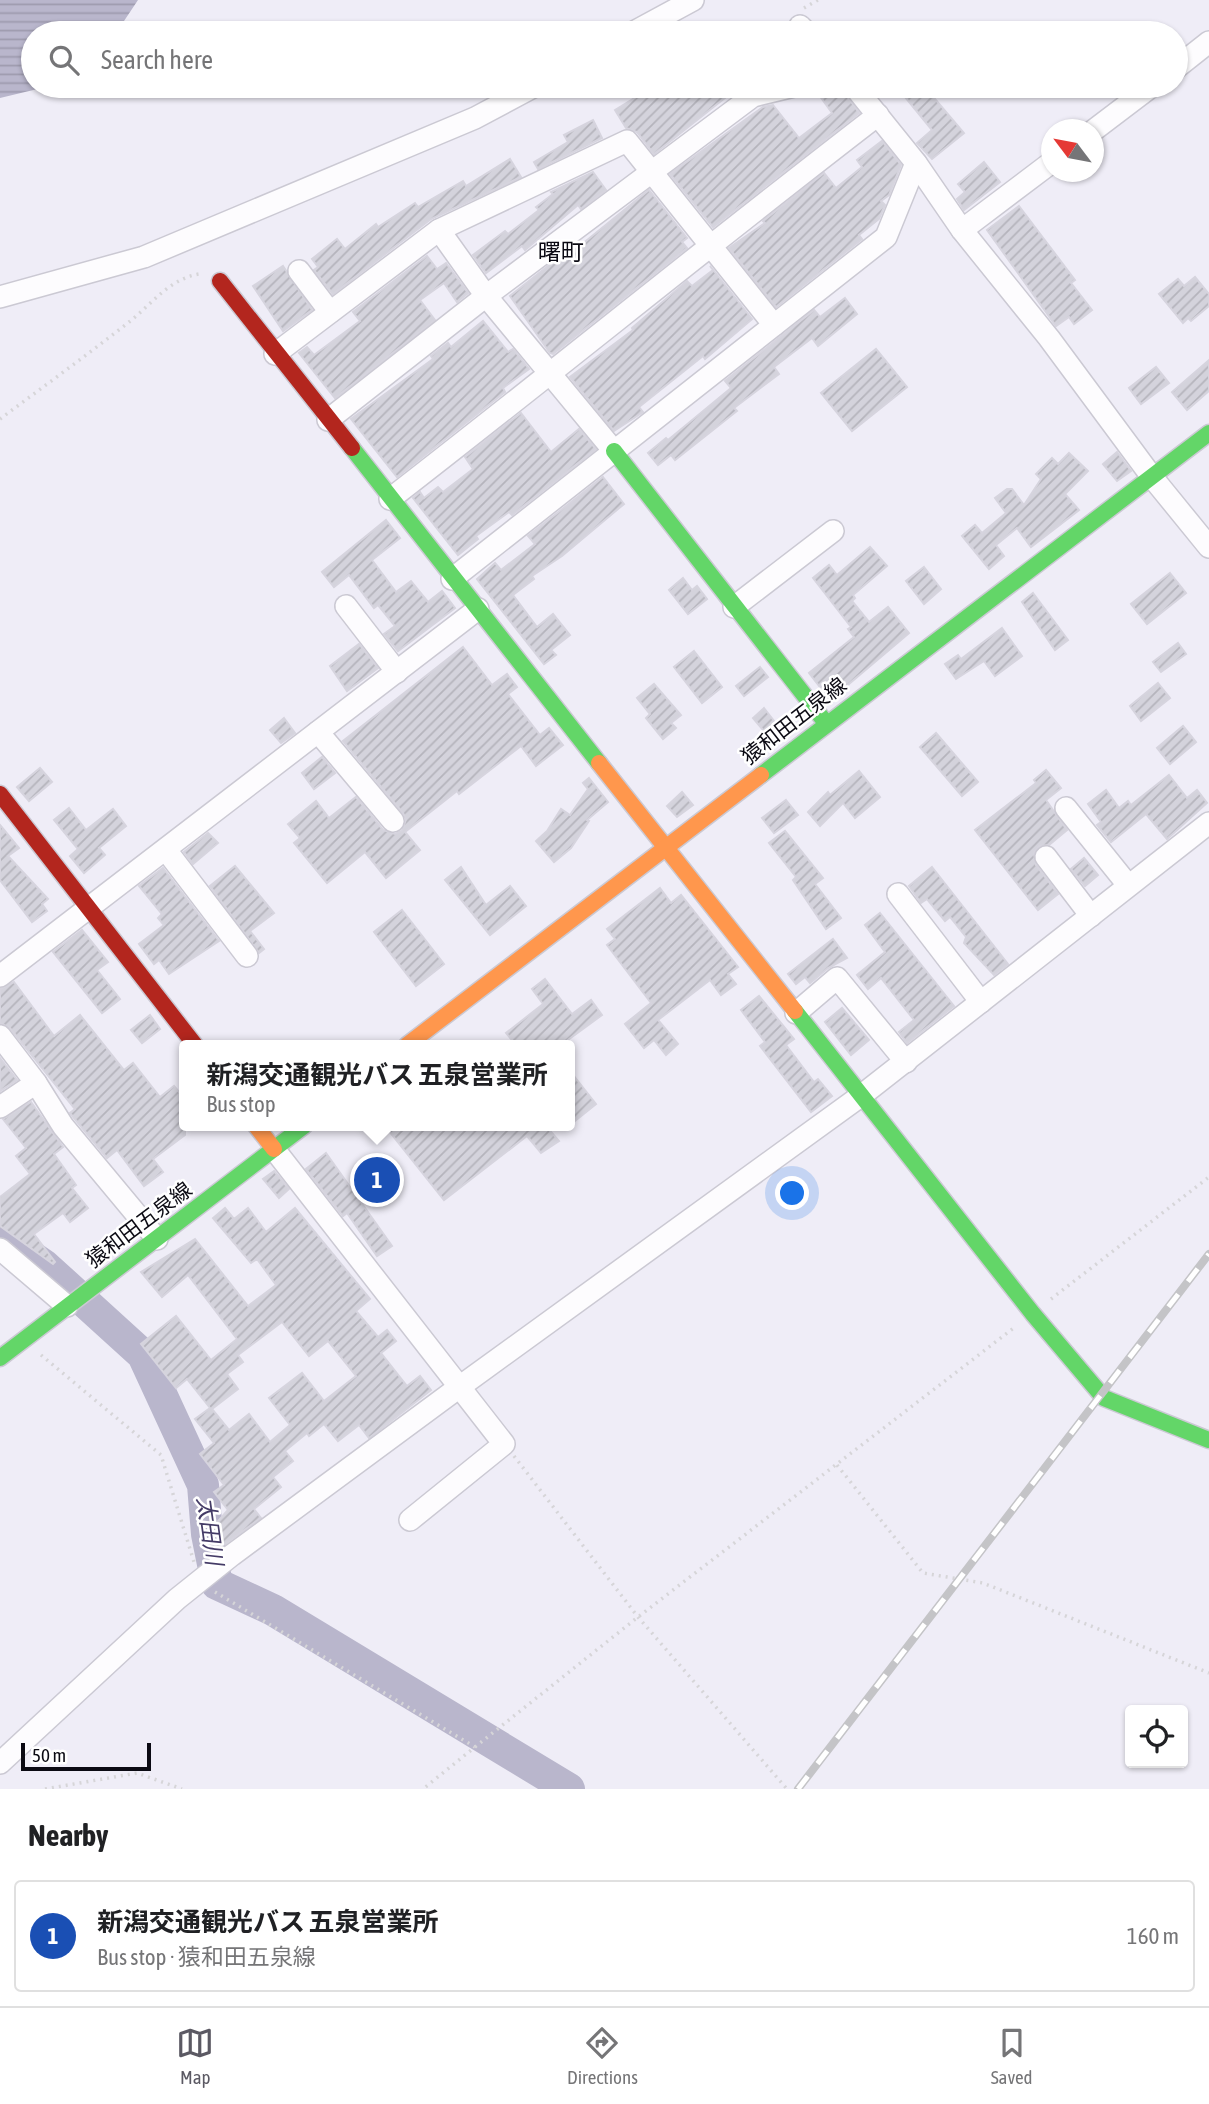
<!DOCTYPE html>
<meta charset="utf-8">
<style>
:root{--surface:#fff;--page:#f6f6f6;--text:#202124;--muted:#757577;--line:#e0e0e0;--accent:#5b5963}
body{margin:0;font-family:"Asap Condensed","Noto Sans JP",sans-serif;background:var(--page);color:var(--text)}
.controls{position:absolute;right:21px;bottom:21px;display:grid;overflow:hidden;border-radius:7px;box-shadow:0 2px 5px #0004}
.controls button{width:63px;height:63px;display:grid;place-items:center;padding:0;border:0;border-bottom:2px solid var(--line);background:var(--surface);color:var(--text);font:35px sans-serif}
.compass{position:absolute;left:1041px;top:119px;width:63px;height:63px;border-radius:50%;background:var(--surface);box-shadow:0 2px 5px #0004;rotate:302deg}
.scale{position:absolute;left:21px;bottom:18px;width:130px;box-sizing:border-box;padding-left:7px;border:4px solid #0b0a13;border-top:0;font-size:19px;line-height:24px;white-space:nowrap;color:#0b0a13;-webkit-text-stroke:5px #fff;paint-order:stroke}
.you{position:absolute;left:793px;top:1194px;width:24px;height:24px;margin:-18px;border:5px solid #fff;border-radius:50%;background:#1a73e8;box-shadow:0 0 0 10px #1a73e833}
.badge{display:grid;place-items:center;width:46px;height:46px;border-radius:50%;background:var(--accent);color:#fff;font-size:23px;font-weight:700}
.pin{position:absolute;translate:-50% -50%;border:4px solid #fff;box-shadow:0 2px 7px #0006}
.popup{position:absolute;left:179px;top:1040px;width:396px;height:91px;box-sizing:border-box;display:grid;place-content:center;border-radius:7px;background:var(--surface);filter:drop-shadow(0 2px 5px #0005);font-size:23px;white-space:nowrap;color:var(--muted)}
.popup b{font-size:26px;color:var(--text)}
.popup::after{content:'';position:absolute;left:50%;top:100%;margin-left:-14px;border:14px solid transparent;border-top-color:var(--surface)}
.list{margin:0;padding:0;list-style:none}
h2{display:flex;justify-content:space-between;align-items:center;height:91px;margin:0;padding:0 28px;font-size:30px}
h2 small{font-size:23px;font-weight:400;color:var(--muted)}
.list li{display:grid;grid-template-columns:46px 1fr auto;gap:21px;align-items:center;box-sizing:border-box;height:112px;margin:0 14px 14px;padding:0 14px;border:2px solid var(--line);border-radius:7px}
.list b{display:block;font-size:26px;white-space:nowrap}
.list p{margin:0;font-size:23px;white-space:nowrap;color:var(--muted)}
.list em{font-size:23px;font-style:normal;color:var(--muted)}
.icon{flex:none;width:38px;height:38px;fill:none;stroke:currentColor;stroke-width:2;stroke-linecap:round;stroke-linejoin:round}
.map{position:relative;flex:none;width:1209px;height:1789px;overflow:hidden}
.search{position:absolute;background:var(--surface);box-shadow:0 2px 5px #0004;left:21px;right:21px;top:21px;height:77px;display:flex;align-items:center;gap:18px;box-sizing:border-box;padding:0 24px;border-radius:38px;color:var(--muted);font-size:26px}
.sheet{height:217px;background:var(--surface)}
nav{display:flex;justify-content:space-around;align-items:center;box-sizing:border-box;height:98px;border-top:2px solid var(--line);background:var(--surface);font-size:19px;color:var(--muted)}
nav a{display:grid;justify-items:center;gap:4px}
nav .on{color:var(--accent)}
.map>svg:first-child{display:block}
.water{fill:url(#water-rules)}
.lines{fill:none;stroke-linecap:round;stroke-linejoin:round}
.river{stroke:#b9b6cc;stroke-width:32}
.building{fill:url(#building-hatch);stroke:#d6d4de;stroke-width:2;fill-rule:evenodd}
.street-casing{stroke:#cbc9d3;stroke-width:24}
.fast-casing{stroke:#cbc9d3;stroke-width:19}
.slow-casing{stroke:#cbc9d3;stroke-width:19}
.jam-casing{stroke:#cbc9d3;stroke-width:19}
.path{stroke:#d6d5d8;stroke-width:3.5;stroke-dasharray:2 5;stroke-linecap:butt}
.street{stroke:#fdfcfe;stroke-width:21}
.fast{stroke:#63d668;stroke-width:16}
.slow{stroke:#ff974d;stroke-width:16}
.jam{stroke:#b3261e;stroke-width:16}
.rail-casing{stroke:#c4c4c7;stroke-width:8}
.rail{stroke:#fff;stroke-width:5;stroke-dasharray:16;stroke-linecap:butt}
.labels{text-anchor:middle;stroke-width:5;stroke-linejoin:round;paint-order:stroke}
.street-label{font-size:21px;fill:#0b0a13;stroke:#fff}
.neighbourhood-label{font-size:23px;fill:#0b0a13;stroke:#fff}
.water-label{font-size:23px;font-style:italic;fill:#443b66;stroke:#fff}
</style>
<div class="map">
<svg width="1209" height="1789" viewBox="0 0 1209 1789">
<defs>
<pattern id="water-rules" width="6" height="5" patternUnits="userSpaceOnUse" patternTransform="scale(1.75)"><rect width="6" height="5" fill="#b9b6cc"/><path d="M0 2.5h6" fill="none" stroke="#9e9bae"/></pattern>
<pattern id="building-hatch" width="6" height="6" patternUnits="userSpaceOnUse" patternTransform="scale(1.75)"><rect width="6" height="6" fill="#d4d3dc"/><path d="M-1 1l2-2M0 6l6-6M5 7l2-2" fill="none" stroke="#b5b4bc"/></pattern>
</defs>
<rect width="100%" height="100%" fill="#efedf7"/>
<polygon class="water" points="0,0 138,0 116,33 33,33 33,86 50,86 0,98"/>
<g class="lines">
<polyline class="river" points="0,1235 45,1266 143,1355 203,1485 207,1534 217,1584 273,1610 569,1789"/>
</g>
<g class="building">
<polygon points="654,86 740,86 654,154 637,132 626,128 615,110"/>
<polygon points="826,86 840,86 859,113 713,227 670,174 763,107 773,105 799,138 832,113 814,88"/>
<polygon points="896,86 924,86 964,133 932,159 917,143 932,130"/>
<polygon points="593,120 602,138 538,169 534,162 568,142 564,135"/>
<polygon points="882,141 901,165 889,195 881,201 885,205 879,219 859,235 862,239 776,307 729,248 765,223 763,221 824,173 836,188 862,167 857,160"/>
<polygon points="510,159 521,177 431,219 333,294 314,270 318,267 312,259 337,239 345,249 376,224 378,227 415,203 418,207 463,181 466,186"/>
<polygon points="984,162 1000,182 964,210 957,199 965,192 958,184"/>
<polygon points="593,172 606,190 581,209 578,205 525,250 522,246 486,273 473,255 505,231 508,234 539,210 536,207 553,194 551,192"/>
<polygon points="649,190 687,238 682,242 687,248 553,354 550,353 510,296 562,255 565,258"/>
<polygon points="1019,206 1075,280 1071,283 1092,310 1074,324 1069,317 1056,326 987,230"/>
<polygon points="427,256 437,269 446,263 468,293 457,302 444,283 420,300 435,320 335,398 299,353 307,347 314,355 360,321 353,312"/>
<polygon points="283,266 312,310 283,331 253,286"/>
<polygon points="710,266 752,319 705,359 703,356 639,407 643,412 614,431 570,377 633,330 632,328 687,281 692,286 713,270"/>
<polygon points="1195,277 1209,294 1209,306 1191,321 1188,318 1183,323 1159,294 1178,279 1184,286"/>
<polygon points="845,298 857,314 818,346 812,338 774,367 779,374 734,408 737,411 675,460 671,455 658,465 648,453 666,438 668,440 731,388 725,381 814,310 820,317"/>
<polygon points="483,321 508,352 513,349 529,369 503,388 505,392 397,477 351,419 433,359 431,356 448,343 451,347"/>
<polygon points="876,349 907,387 852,431 821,393"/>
<polygon points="1209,360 1209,391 1187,410 1172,392"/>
<polygon points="1156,367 1169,383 1141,404 1129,388"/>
<polygon points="521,413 551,452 579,429 596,449 512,515 509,512 476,536 478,539 458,555 413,498 420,492 424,498 438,487 443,492 473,469 465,457"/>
<polygon points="1117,452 1131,471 1117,481 1103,464"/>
<polygon points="1069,453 1088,471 1065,494 1079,510 1031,547 1017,528 996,545 1004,556 989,569 962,536 975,525 982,533 1006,513 995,498 1007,489 1012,489 1024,505 1041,479 1036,474 1052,458 1058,464"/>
<polygon points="603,477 624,504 562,556 532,576 534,579 513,595 537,627 553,614 570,635 551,650 556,655 544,664 477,579 495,563 501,570 535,544 528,536"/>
<polygon points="386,520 400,538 372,560 396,592 411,581 428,602 442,591 455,608 398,651 384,634 395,626 378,605 374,608 349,575 334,587 322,572"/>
<polygon points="870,547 887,566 853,595 855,598 852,601 869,622 888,607 909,633 830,700 809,673 854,637 848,629 851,627 813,578 829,565 837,575"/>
<polygon points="924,567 941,589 924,604 906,581"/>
<polygon points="1170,573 1186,593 1147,624 1131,604"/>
<polygon points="683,578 692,590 697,586 707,599 688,614 669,590"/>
<polygon points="1033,593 1068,640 1055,650 1022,602"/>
<polygon points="1002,628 1022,656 995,676 984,661 956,679 945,664 958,655 961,659"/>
<polygon points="1178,643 1186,654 1161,672 1153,662"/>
<polygon points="359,644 378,668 347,691 330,666"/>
<polygon points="463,647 492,685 507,674 517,687 508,694 540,735 549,728 563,745 536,766 521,746 459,794 457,791 405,832 420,850 386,878 365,852 327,883 294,843 300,838 288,824 316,801 329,818 356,797 383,830 395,834 402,831 406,819 403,813 343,741"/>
<polygon points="694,651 722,687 702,703 674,667"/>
<polygon points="760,667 768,677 744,696 736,686"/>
<polygon points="1158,683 1170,698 1141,721 1130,706"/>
<polygon points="654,684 681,715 671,723 676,728 663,739 646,718 650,714 637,698"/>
<polygon points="764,708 785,735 774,743 753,718"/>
<polygon points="284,718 295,733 281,743 270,730"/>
<polygon points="1183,726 1196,742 1170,764 1157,748"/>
<polygon points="936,733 978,782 962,796 920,747"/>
<polygon points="322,757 335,773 314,789 302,773"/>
<polygon points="40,768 52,782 29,801 17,787"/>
<polygon points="1046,770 1061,788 1046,800 1067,830 1049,845 1039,846 1034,853 1036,865 1058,894 1038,910 975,830 1036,783 1034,780"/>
<polygon points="859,771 880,797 855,818 843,803 820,826 808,812 828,792 830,795"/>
<polygon points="1169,775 1187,798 1197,790 1207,803 1167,839 1146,814 1111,842 1097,825 1101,822 1088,804 1106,790 1119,808 1128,801 1131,805"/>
<polygon points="589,778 608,802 587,820 589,821 571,848 554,862 536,841 547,831 561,809 570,815 588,789 583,783"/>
<polygon points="682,792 693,805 677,817 667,806"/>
<polygon points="786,800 798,815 774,833 762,818"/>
<polygon points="69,808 86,830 113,809 126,826 99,848 105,855 84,873 70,856 78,849 54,820"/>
<polygon points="0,825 19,848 8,856 48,899 42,904 47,911 32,922 0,880"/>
<polygon points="785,831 823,878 815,884 841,918 826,929 793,880 796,877 769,843"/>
<polygon points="208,833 218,843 193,864 184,852"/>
<polygon points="1084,858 1098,875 1085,886 1071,869"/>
<polygon points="235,866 274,913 250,931 264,949 259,953 210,886"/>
<polygon points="461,867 486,905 510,886 526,906 490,935 445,880"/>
<polygon points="932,867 1008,964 994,975 964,943 966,937 950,917 945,921 927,899 921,903 909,886"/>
<polygon points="163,868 219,941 169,974 159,960 154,964 139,944 164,925 158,918 162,914 139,886"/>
<polygon points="660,888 671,903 681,895 738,967 728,974 736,984 721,995 710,980 658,1020 678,1044 666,1055 654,1040 644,1048 625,1024 651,1003 607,945 615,939 607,929"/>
<polygon points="402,910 444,964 416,986 374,932"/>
<polygon points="880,913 954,1006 907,1043 899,1032 914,1020 881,978 868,989 857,975 885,952 865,925"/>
<polygon points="82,930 108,962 97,970 120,999 102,1013 53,952"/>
<polygon points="833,939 847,958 828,968 810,983 805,977 796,984 788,974"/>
<polygon points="545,979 572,1014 591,1000 602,1015 561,1045 516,1045 506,1033 543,1004 532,989"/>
<polygon points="14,982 54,1036 80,1015 124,1070 133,1063 160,1097 174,1086 185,1099 185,1135 153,1159 163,1172 144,1186 117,1150 107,1158 74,1118 70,1113 75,1109 10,1028 0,1023 0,989"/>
<polygon points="759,996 794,1039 786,1045 814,1082 818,1079 832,1096 811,1112 760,1046 765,1042 741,1010"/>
<polygon points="842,1008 869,1040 851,1055 825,1022"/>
<polygon points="150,1015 160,1029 142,1043 131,1030"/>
<polygon points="0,1058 17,1080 0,1091"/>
<polygon points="570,1071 596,1104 570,1125"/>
<polygon points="31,1102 63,1147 54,1154 76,1185 72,1188 88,1208 70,1222 63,1213 34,1234 55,1262 53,1264 0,1226 0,1197 30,1174 16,1156 26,1148 3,1119"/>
<polygon points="385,1126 546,1126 559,1141 541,1153 527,1136 444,1200"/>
<polygon points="326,1153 392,1246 377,1256 347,1213 343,1216 306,1169"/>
<polygon points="274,1171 289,1189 279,1198 263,1179"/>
<path d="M225,1208L234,1219L248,1208L266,1232L295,1208L370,1299L356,1311L378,1337L387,1330L396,1341L381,1353L407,1386L420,1376L431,1390L369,1438L359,1425L338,1441L324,1424L309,1436L307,1433L285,1451L293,1461L273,1477L281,1487L254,1509L261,1518L218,1549L213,1543L218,1539L211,1529L228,1510L214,1492L224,1485L200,1454L214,1443L195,1419L210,1408L187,1379L176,1388L141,1344L176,1316L211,1360L237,1339L188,1275L162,1297L141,1272L195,1239L248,1306L276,1285L257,1259L251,1263L213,1218ZM282,1322L309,1356L328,1341L356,1376L324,1401L302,1373L269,1398L290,1425L270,1442L249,1414L229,1430L212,1409L238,1389L227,1374L243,1362L238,1355Z"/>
</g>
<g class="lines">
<g class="street-casing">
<g id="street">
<polyline points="800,26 807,33"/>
<polyline points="632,33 693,0"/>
<polyline points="1176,68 1209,42"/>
<polyline points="854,86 916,163 962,230 1049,338 1152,477 1209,547"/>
<polyline points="1094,130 1152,86"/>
<polyline points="439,230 486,296 614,451"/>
<polyline points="962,230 1052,162"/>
<polyline points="299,271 330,312"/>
<polyline points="0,297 144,257 475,118 535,86"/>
<polyline points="275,354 439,230 627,141 774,325"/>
<polyline points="328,420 486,296 753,96 794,86"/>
<path d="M390,499C554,372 714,241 878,115"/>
<polyline points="452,579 886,237 916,163"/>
<polyline points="346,606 397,672"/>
<polyline points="734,607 833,531"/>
<polyline points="318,732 393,821"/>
<polyline points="1066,808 1128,885"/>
<polyline points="166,850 247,956"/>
<polyline points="1046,857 1091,916"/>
<polyline points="898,894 981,1002"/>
<polyline points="0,976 478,609"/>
<polyline points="796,1013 837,978 906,1062"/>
<polyline points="0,1036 36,1083 63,1126 157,1239"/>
<polyline points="0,1107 36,1083"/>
<polyline points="274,1149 504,1444 410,1520"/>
<polyline points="0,1249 67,1306"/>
<polyline points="0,1763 177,1599 232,1555 458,1388 862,1095 1209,823"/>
</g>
</g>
<g class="fast-casing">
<g id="fast">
<polyline points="352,448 599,763"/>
<polyline points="614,451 826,723"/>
<polyline points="761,775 1209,433"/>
<polyline points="795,1011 1033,1314 1104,1398 1209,1440"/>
<polyline points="0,1358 304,1126"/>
</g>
</g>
<g class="slow-casing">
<g id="slow">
<polyline points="599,763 795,1011"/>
<polyline points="407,1045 761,775"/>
<polyline points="256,1126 274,1149"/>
</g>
</g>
<g class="jam-casing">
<g id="jam">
<polyline points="220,281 352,448"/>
<polyline points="0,794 195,1045"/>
</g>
</g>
<g class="path">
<polyline points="804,8 818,0"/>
<path d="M0,419C43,387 87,355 129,322C152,304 169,279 199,274"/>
<polyline points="1051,1299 1209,1177"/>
<polyline points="41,1355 161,1455 194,1562"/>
<polyline points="514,1456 638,1617 787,1789"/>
<polyline points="837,1465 923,1573 983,1583 1209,1673"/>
<polyline points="215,1592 475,1747 423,1789"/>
<polyline points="475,1747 638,1617 1015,1327"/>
<polyline points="45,1789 137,1773 182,1789"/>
</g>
<use href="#street" class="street"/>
<use href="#fast" class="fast"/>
<use href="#slow" class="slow"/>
<use href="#jam" class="jam"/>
<g class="rail-casing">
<polyline id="rail" points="798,1789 1209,1254"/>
</g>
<use href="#rail" class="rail"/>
</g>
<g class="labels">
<g class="street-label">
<text transform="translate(794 721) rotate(-38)" y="7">猿和田五泉線</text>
<text transform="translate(139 1225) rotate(-37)" y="7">猿和田五泉線</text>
</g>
<g class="neighbourhood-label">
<text x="561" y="260">曙町</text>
</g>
<g class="water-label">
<text transform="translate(210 1531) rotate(82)" y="8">太田川</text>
</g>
</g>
</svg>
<div class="controls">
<button><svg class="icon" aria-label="locate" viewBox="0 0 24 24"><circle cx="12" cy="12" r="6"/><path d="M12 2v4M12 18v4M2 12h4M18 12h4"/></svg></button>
</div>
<svg class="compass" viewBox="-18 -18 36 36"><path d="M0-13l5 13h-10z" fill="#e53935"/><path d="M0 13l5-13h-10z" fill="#757577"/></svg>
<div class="scale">50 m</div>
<div class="you"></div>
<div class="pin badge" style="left:377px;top:1180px;background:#1a4fb4">1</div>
<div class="popup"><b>新潟交通観光バス 五泉営業所</b>Bus stop</div>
<div class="search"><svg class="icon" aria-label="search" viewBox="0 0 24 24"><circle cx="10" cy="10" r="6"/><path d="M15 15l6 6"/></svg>Search here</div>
</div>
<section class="sheet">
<h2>Nearby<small></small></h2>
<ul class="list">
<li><span class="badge" style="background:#1a4fb4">1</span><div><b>新潟交通観光バス 五泉営業所</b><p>Bus stop · 猿和田五泉線</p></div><em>160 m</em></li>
</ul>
</section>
<nav>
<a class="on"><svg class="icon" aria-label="map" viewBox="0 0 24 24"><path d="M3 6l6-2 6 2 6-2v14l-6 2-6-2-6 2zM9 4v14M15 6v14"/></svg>Map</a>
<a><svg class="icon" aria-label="directions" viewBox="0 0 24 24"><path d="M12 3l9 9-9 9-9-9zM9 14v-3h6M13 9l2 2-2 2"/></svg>Directions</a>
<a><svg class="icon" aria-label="saved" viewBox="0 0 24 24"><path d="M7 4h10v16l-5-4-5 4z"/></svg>Saved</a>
</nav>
